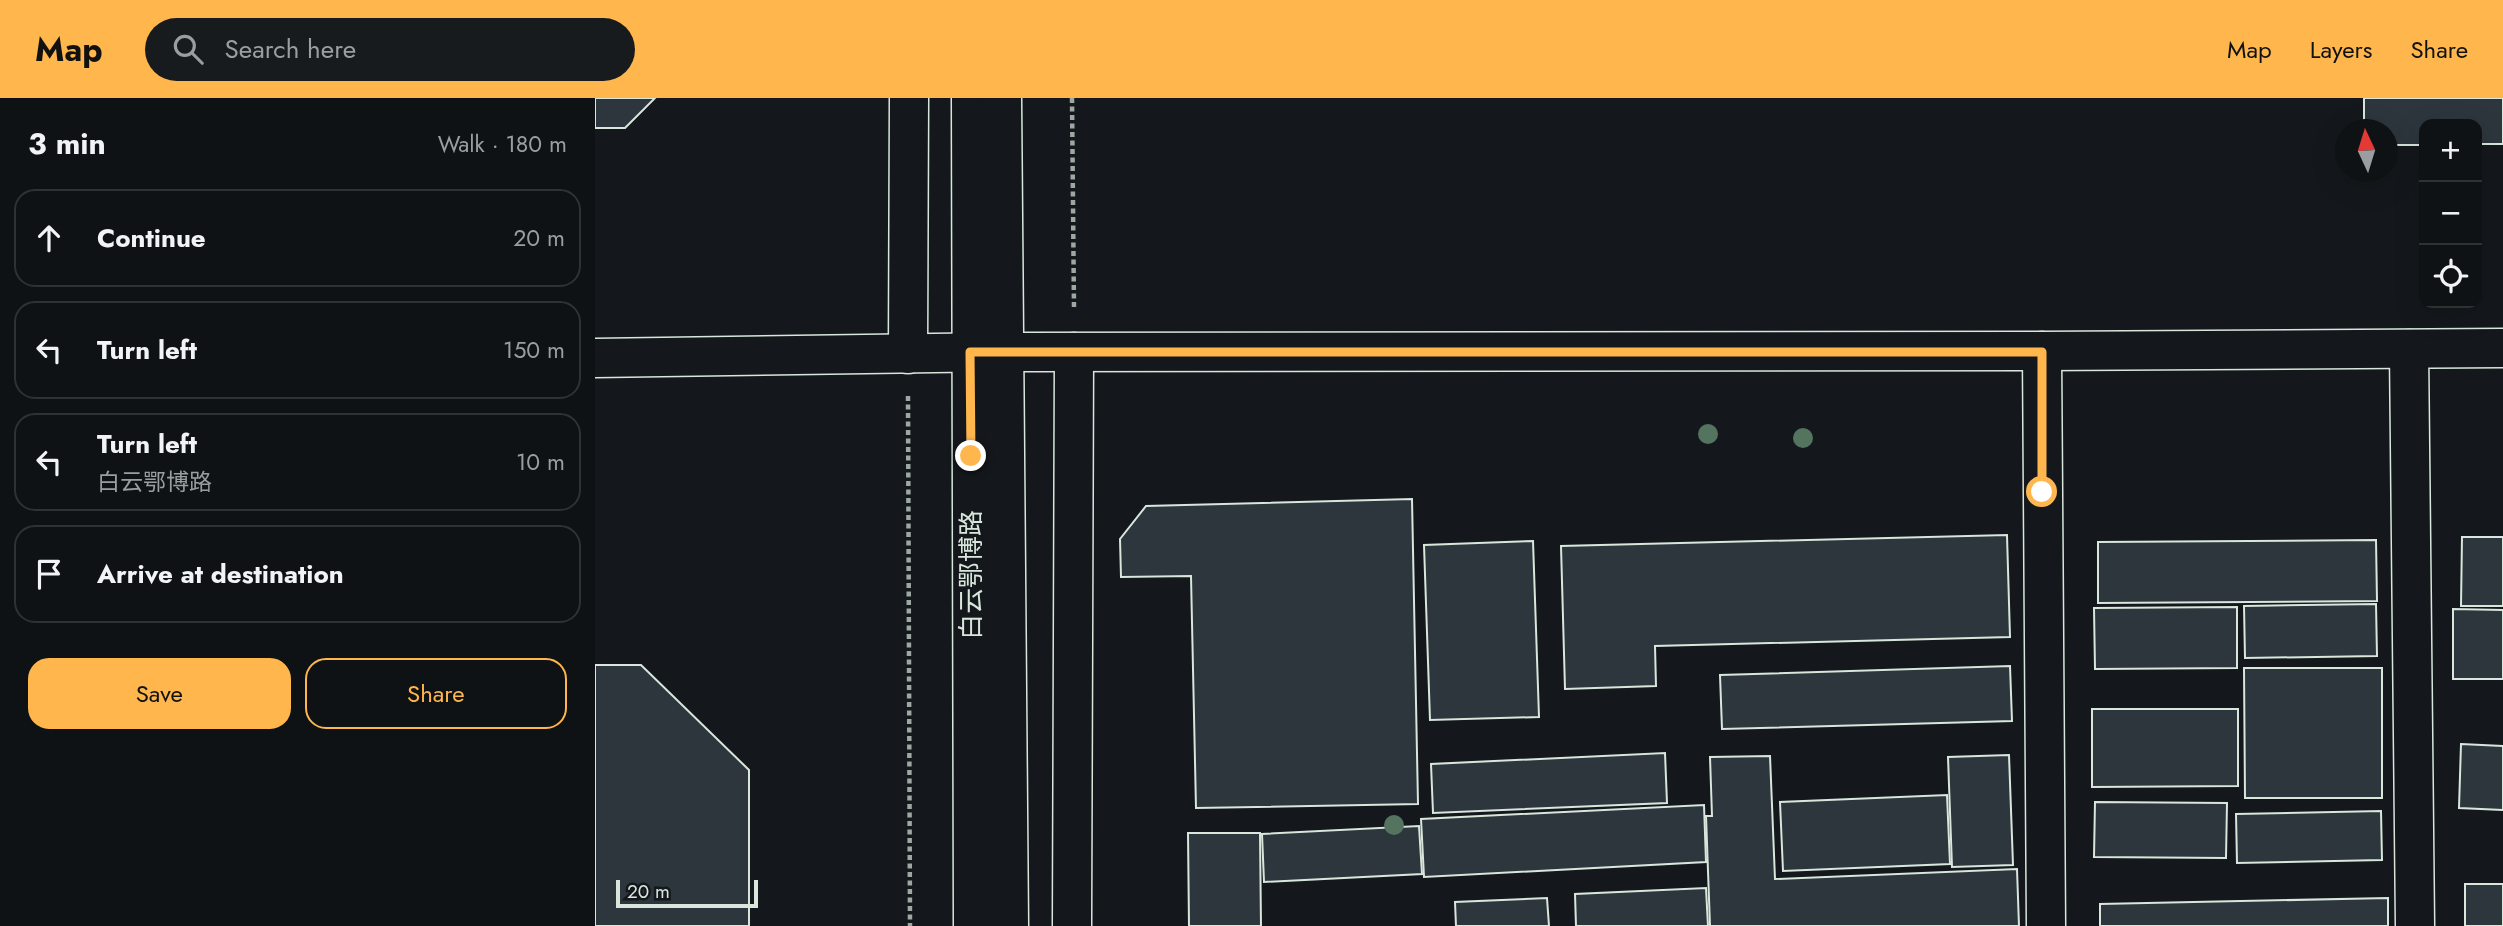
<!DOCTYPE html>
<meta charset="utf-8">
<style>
:root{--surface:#0f1215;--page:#181b1e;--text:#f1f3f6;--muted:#9b9ea0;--line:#2f3234;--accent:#ffb74d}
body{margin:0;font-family:Jost,"Noto Sans SC",sans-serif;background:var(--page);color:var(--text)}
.controls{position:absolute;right:21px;top:21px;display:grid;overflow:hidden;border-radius:14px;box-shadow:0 7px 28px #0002}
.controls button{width:63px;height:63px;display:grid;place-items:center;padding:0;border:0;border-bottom:2px solid var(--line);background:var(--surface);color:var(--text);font:35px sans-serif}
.compass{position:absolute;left:1740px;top:21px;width:63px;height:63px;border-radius:50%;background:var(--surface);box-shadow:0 7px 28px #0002;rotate:356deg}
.scale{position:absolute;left:21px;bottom:18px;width:142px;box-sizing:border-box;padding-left:7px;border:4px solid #d8e6dc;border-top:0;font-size:19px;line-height:24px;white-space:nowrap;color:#d8e6dc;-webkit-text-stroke:5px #14181c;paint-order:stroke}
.stop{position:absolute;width:21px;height:21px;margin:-16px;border:5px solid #ffb74d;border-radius:50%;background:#fff}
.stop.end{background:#ffb74d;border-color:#fff;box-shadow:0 2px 7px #0008}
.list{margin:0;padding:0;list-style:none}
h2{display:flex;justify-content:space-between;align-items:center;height:91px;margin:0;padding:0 28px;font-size:30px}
h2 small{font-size:23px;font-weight:400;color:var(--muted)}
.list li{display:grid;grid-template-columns:46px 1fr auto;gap:21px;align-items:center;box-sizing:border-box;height:98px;margin:0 14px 14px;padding:0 14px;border:2px solid var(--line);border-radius:21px}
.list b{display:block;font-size:26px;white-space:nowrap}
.list p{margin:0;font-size:23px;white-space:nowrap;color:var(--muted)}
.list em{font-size:23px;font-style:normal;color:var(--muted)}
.actions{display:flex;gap:14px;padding:21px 28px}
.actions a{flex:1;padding:16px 0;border:2px solid var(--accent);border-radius:21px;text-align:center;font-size:24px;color:var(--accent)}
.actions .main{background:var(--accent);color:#111}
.icon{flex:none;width:38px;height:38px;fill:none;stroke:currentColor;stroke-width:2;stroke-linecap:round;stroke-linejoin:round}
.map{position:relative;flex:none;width:1908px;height:828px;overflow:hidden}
header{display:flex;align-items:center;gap:42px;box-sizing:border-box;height:98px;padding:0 35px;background:var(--accent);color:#111}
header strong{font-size:33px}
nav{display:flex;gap:38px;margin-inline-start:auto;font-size:24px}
.search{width:490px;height:63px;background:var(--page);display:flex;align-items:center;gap:18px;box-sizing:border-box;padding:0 24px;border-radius:38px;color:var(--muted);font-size:26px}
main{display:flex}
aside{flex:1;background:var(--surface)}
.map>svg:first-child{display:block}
.building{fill:#2c363c;stroke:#d8e6dc;stroke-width:2}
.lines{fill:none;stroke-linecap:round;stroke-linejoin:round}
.minor-casing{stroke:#d8e6dc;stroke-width:41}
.tertiary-casing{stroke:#d8e6dc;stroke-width:41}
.primary-casing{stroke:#d8e6dc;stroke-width:41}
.path{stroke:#9da8a2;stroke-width:4.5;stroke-dasharray:5 3.5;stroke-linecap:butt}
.minor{stroke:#14181c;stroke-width:38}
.tertiary{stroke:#14181c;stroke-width:38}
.primary{stroke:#14181c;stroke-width:38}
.tree{fill:#55745f}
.route{stroke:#ffb74d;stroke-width:9}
.labels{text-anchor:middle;stroke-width:5;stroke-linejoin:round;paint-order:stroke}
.street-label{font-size:26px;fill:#d8e6dc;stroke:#14181c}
</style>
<header>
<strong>Map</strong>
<div class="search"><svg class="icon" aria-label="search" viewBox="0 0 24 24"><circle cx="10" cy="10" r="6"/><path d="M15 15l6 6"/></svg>Search here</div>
<nav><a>Map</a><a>Layers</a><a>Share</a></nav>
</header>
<main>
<aside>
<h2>3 min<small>Walk · 180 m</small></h2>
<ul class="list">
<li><svg class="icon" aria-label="ahead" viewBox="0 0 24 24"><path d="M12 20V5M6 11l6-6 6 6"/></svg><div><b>Continue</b></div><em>20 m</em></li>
<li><svg class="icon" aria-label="left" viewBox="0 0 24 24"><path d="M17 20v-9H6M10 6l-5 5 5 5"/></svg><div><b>Turn left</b></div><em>150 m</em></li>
<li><svg class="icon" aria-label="left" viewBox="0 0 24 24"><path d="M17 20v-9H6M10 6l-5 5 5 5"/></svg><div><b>Turn left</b><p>白云鄂博路</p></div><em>10 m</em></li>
<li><svg class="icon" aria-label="arrive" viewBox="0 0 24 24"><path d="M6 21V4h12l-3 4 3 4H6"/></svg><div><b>Arrive at destination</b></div></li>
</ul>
<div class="actions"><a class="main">Save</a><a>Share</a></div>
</aside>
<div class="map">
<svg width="1908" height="828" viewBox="0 0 1908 828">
<rect width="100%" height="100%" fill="#14181c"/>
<g class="building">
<polygon points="0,0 60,0 30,30 0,30"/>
<polygon points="1769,0 1908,0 1908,46 1882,46 1882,26 1829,26 1829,47 1792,47 1792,32 1769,32"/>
<polygon points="817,401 823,706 601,710 596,478 526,479 525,441 551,408"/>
<polygon points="1412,437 1415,539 1060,548 1061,588 970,591 966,448"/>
<polygon points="1867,439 1908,439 1908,508 1866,508"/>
<polygon points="1781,442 1782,503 1503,505 1503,444"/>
<polygon points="938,443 944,619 835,622 829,447"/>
<polygon points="1781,506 1782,558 1650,560 1649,508"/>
<polygon points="1642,509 1642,570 1500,571 1499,510"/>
<polygon points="1858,511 1908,512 1908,581 1858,581"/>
<polygon points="0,567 46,567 154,672 154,828 0,828"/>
<polygon points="1415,568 1417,623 1127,631 1125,577"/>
<polygon points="1649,570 1787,570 1787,700 1650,700"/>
<polygon points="1497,611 1643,611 1643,688 1497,689"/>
<polygon points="1866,646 1908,648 1908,712 1864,710"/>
<polygon points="1070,655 1072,705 838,715 836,666"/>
<polygon points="1414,657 1418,767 1357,769 1353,659"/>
<polygon points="1175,658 1180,781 1422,771 1424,828 1115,828 1111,718 1117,718 1115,659"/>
<polygon points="1352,697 1355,766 1188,773 1185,704"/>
<polygon points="1500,704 1632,705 1631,760 1499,759"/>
<polygon points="1109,707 1111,764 829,779 826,721"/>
<polygon points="1786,713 1787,762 1642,765 1641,716"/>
<polygon points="824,728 827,776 669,784 667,736"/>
<polygon points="593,735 665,735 666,828 594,828"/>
<rect x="1870" y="786" width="38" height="42"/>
<polygon points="1111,790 1113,828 981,828 980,796"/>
<polygon points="952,800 954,828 861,828 860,804"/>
<polygon points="1793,800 1793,828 1505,828 1505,806"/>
</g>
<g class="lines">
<g class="minor-casing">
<g id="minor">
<polyline points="1814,251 1820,828"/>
<polyline points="1447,253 1451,828"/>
</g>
</g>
<g class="tertiary-casing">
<polyline id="tertiary" points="0,260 408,254 1447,253 1908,250"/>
</g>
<g class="primary-casing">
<g id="primary">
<polyline points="376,0 378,828"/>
<polyline points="407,0 414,828"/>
<polyline points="313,256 314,0"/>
<polyline points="477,828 479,254"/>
</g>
</g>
<g class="path">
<polyline points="477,0 479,211"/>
<polyline points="313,298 315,828"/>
</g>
<use href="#minor" class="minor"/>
<use href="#tertiary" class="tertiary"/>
<use href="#primary" class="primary"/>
</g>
<g class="tree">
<circle cx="1113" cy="336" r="10"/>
<circle cx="1208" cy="340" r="10"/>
<circle cx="799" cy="727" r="10"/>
</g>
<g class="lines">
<polyline class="route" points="376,358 375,254 1447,254 1447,394"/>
</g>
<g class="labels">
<g class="street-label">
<text transform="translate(376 477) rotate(-90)" y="9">白云鄂博路</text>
</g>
</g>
</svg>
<div class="controls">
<button>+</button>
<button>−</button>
<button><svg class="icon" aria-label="locate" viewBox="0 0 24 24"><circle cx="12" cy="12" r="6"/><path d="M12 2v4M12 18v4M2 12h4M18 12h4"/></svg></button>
</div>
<svg class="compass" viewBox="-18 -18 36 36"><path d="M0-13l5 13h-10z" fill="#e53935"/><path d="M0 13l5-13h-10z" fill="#9b9ea0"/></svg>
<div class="scale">20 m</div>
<div class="stop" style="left:1447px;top:394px"></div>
<div class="stop end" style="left:376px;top:358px"></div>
</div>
</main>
